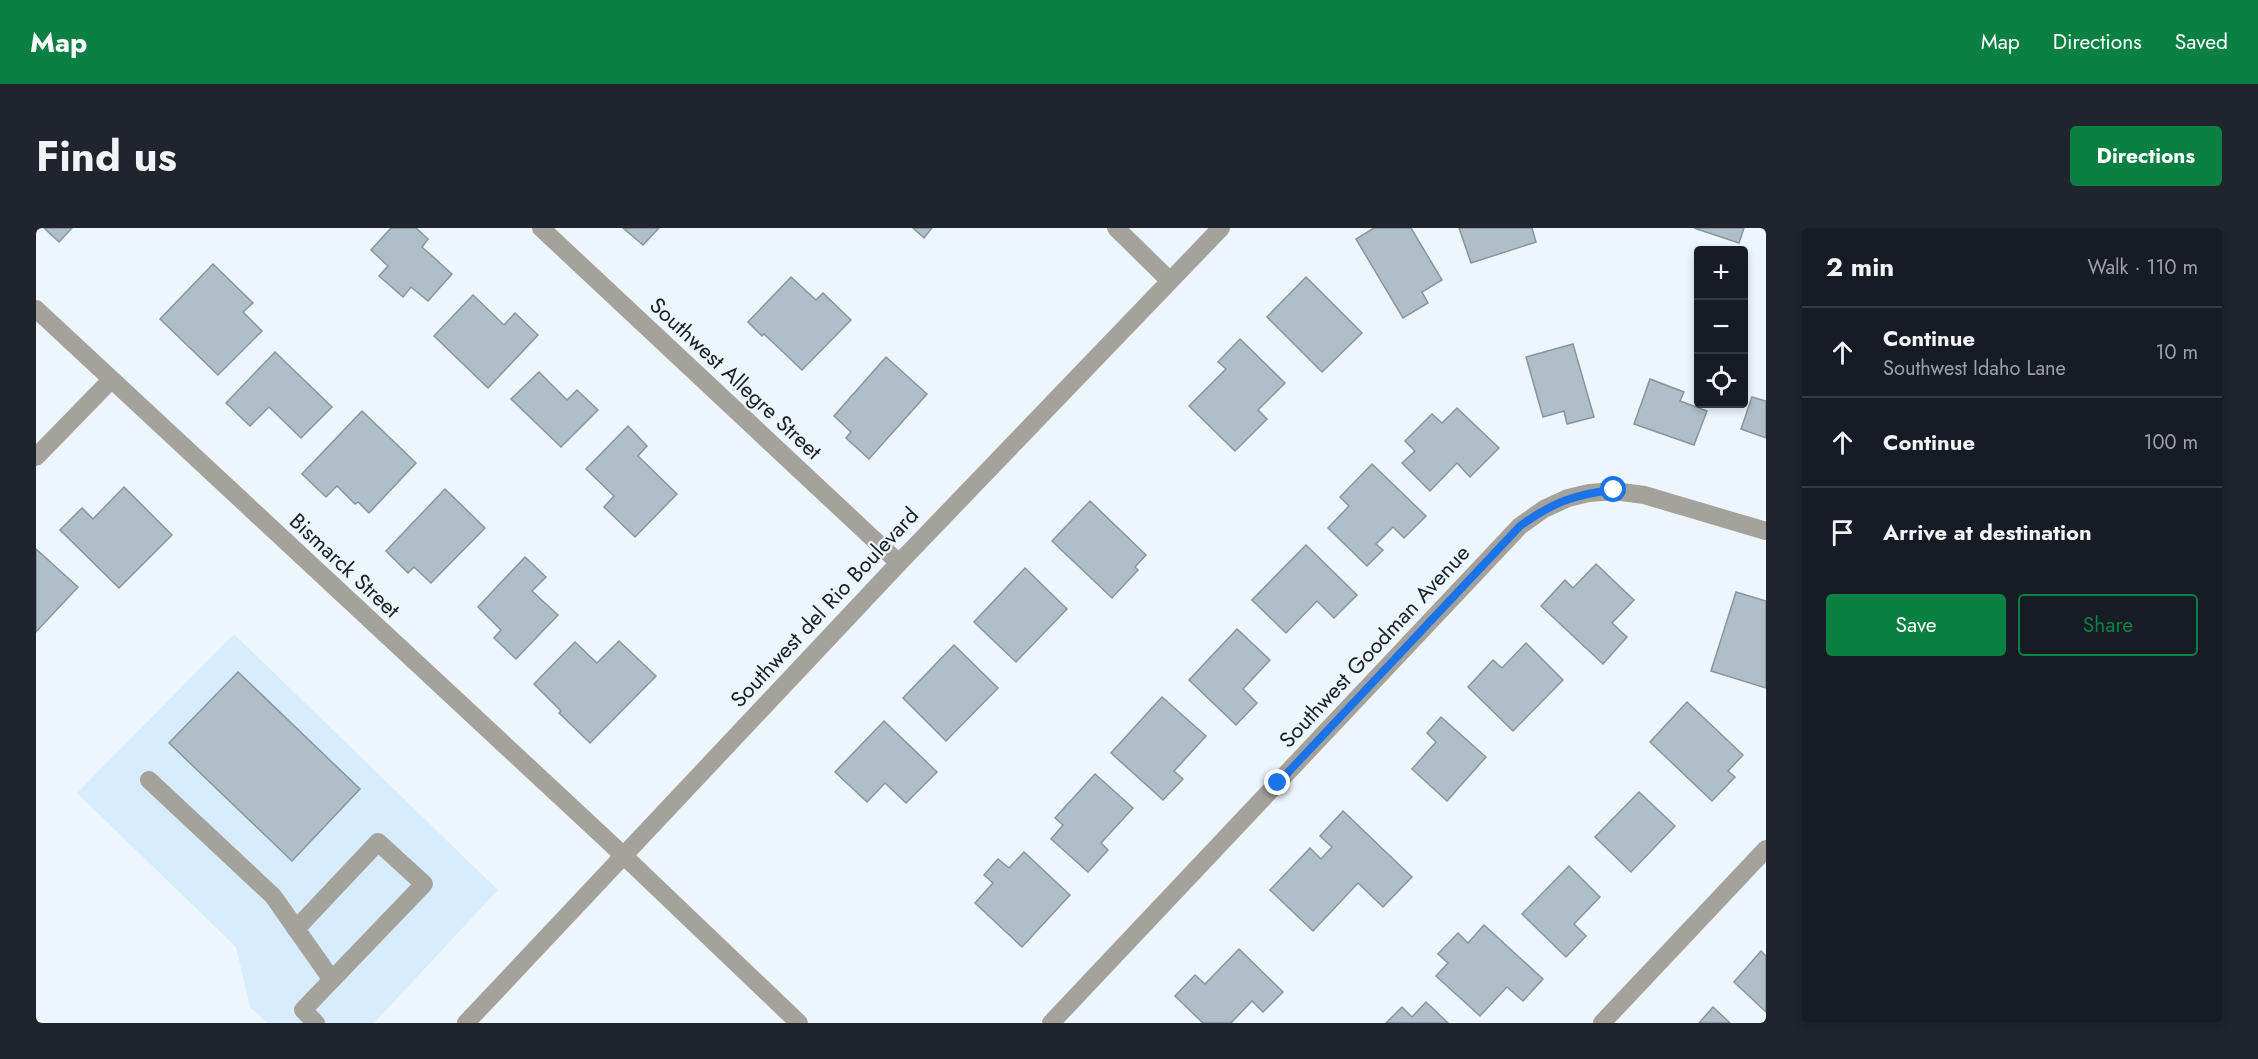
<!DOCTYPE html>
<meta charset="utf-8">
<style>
:root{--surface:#171b24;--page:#20242c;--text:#f1f3f6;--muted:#9ea1a6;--line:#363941;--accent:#0b8043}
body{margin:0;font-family:Jost,sans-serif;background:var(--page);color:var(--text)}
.controls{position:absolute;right:18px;top:18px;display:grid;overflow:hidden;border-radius:6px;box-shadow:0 3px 9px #0003}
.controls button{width:54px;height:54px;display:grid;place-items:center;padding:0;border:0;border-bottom:2px solid var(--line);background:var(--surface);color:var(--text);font:30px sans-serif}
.stop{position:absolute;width:18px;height:18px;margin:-14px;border:4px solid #1a73e8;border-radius:50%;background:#fff}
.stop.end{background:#1a73e8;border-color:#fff;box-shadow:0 2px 6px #0008}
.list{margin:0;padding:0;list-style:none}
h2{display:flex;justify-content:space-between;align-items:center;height:78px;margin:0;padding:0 24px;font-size:26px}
h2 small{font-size:20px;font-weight:400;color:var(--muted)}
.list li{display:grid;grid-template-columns:39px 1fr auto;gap:18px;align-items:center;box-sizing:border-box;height:90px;padding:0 24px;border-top:2px solid var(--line)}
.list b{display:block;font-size:22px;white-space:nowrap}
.list p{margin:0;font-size:20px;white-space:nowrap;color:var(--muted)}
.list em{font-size:20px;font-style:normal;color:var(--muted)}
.actions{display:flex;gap:12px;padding:18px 24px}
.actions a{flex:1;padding:14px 0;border:2px solid var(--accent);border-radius:6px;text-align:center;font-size:21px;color:var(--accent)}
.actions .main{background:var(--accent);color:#fff}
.icon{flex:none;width:33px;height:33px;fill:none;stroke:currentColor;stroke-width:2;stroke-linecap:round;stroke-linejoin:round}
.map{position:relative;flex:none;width:1730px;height:795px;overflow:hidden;border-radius:6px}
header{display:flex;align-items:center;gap:36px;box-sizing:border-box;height:84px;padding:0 30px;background:var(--accent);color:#fff}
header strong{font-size:28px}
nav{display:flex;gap:33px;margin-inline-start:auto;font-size:21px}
.intro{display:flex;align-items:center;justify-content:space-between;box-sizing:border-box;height:144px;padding:0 36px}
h1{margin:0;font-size:42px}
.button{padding:15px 27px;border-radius:6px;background:var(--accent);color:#fff;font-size:21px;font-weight:700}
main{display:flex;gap:36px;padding:0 36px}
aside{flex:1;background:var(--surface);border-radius:6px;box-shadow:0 3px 9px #0003}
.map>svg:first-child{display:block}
.built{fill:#d7edfd}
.building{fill:#afbec8;stroke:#87959f;stroke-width:1.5}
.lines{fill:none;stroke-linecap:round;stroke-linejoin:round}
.minor{stroke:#a4a29b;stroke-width:18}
.route{stroke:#1a73e8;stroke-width:8}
.labels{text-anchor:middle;stroke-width:4.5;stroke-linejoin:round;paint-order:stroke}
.street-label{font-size:22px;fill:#1a2024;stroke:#edf6fd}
</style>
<header>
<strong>Map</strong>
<nav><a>Map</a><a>Directions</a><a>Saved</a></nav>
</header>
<div class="intro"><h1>Find us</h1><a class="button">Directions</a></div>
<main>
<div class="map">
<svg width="1730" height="795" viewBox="0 0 1730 795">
<rect width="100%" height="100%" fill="#edf6fd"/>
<polygon class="built" points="198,406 462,662 338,795 231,795 214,779 200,719 41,565"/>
<g class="building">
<polygon points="8,0 36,0 23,14"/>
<polygon points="355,0 380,0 392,11 386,19 416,46 392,73 375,59 367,69 343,48 352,38 335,22"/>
<polygon points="587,0 623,0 607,17"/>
<polygon points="877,0 896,0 888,10"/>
<polygon points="1338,0 1375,0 1406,52 1386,64 1392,75 1367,90 1320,11"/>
<polygon points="1423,0 1496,0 1500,14 1435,35"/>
<polygon points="1658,0 1708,0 1703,15"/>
<polygon points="177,36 217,75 207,84 226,103 182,147 124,91"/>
<polygon points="755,49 780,72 787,65 815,92 766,142 728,106 726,108 712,94"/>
<polygon points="1270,49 1326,105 1286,144 1231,89"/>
<polygon points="437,67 468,97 479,85 502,107 452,160 398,108"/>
<polygon points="1204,111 1249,155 1222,182 1231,191 1199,223 1153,178 1190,141 1182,134"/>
<polygon points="1537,116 1558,189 1531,196 1528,183 1507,189 1490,129"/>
<polygon points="239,124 296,179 265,210 233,179 214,198 190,175"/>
<polygon points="850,129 891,166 833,231 810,210 815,204 798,188"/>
<polygon points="503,144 531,172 541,162 562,182 525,219 475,171"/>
<polygon points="1614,151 1648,164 1644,173 1671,183 1658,217 1598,196"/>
<polygon points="1716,169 1730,173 1730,210 1705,201"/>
<polygon points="1421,180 1463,220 1434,249 1421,235 1394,263 1366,235 1379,223 1369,213 1396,186 1406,195"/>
<polygon points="326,183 380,235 333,285 322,274 319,276 301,258 290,269 266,246"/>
<polygon points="592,198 611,218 602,228 641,266 599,309 568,279 578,268 550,241"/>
<polygon points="1336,236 1390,288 1368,310 1357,299 1340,316 1347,322 1331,338 1292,300 1313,278 1304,269"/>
<polygon points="88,259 136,307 83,360 24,302 46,280 57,291"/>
<polygon points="409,261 449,300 395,355 378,339 372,345 350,323"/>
<polygon points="1054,273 1110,327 1099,339 1102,342 1076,370 1016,313"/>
<polygon points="1270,317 1321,367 1298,390 1281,373 1250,405 1216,372"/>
<polygon points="0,321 42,359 0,404"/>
<polygon points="489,329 510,349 496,363 522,387 480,431 458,410 465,402 442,379"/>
<polygon points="1560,336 1598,372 1576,395 1591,409 1567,436 1505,378 1529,352 1537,360"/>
<polygon points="989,340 1031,381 980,434 938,394"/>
<polygon points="1700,364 1730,373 1730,460 1675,443"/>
<polygon points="1201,401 1234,432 1207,461 1221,475 1200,497 1153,452"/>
<polygon points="583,413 620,448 554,515 523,485 525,483 498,456 539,414 561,435"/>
<polygon points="1490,415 1527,452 1477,503 1432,459 1457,432 1466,440"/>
<polygon points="918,417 962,460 910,513 867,470"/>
<polygon points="202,444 324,561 256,633 133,515"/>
<polygon points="1126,469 1170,508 1138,543 1147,551 1127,572 1075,525"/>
<polygon points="1651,474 1707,527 1692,543 1699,549 1676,573 1614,514"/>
<polygon points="1405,489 1450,529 1411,573 1376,541 1400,514 1391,505"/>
<polygon points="848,493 901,544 870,575 849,555 831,574 799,544"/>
<polygon points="1059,546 1097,580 1065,615 1072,622 1052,644 1015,611 1027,597 1019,590"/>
<polygon points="1603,564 1639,598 1595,644 1559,609"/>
<polygon points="1307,583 1376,649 1347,679 1322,655 1277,703 1234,662 1274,620 1285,631 1296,619 1284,608"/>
<polygon points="988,624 1034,667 986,719 939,675 957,655 948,647 962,631 973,640"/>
<polygon points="1533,638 1564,669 1538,696 1550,708 1530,729 1486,686"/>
<polygon points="1448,697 1507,751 1487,773 1471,759 1444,788 1400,748 1412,735 1402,726 1422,705 1432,715"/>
<polygon points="1203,721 1247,764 1227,784 1216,773 1195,795 1167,795 1139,768 1159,747 1169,756"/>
<polygon points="1725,723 1730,728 1730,784 1698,754"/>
<polygon points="1390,774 1412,795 1350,795 1366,779 1376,789"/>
<polygon points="1677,779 1694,795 1663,795"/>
</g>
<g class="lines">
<g class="minor">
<polyline points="505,0 863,335"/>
<polyline points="1080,0 1133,52"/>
<polyline points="0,81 587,627 763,795"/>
<polyline points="0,229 75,152"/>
<polyline points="113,552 237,668 296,752"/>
<polyline points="260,701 342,614 388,656 267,782 280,795"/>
<polyline points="430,795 863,335 1185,0"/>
<polyline points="1015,795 1484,298 1508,281 1532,270 1553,265 1578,263 1608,267 1730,303"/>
<polyline points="1566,795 1730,621"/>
</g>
</g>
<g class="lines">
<path class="route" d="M1242,555L1484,298C1516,275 1538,266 1578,262"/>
</g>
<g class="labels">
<g class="street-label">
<text transform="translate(700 150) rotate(43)" y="8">Southwest Allegre Street</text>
<text transform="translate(309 337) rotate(43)" y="8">Bismarck Street</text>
<text transform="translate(788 379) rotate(-47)" y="8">Southwest del Rio Boulevard</text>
<text transform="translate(1338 418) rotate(-47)" y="8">Southwest Goodman Avenue</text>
</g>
</g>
</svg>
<div class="controls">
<button>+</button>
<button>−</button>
<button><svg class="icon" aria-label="locate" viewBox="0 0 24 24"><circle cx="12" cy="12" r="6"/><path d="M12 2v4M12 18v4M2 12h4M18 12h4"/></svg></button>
</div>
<div class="stop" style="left:1578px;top:262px"></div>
<div class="stop end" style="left:1242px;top:555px"></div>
</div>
<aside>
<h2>2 min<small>Walk · 110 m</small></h2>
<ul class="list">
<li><svg class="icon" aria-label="ahead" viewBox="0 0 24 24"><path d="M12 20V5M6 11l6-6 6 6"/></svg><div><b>Continue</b><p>Southwest Idaho Lane</p></div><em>10 m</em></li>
<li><svg class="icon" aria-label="ahead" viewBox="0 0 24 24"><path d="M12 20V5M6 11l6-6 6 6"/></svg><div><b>Continue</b></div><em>100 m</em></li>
<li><svg class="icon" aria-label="arrive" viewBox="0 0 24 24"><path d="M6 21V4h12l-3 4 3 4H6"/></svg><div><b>Arrive at destination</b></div></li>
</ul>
<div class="actions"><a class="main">Save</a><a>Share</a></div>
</aside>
</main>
